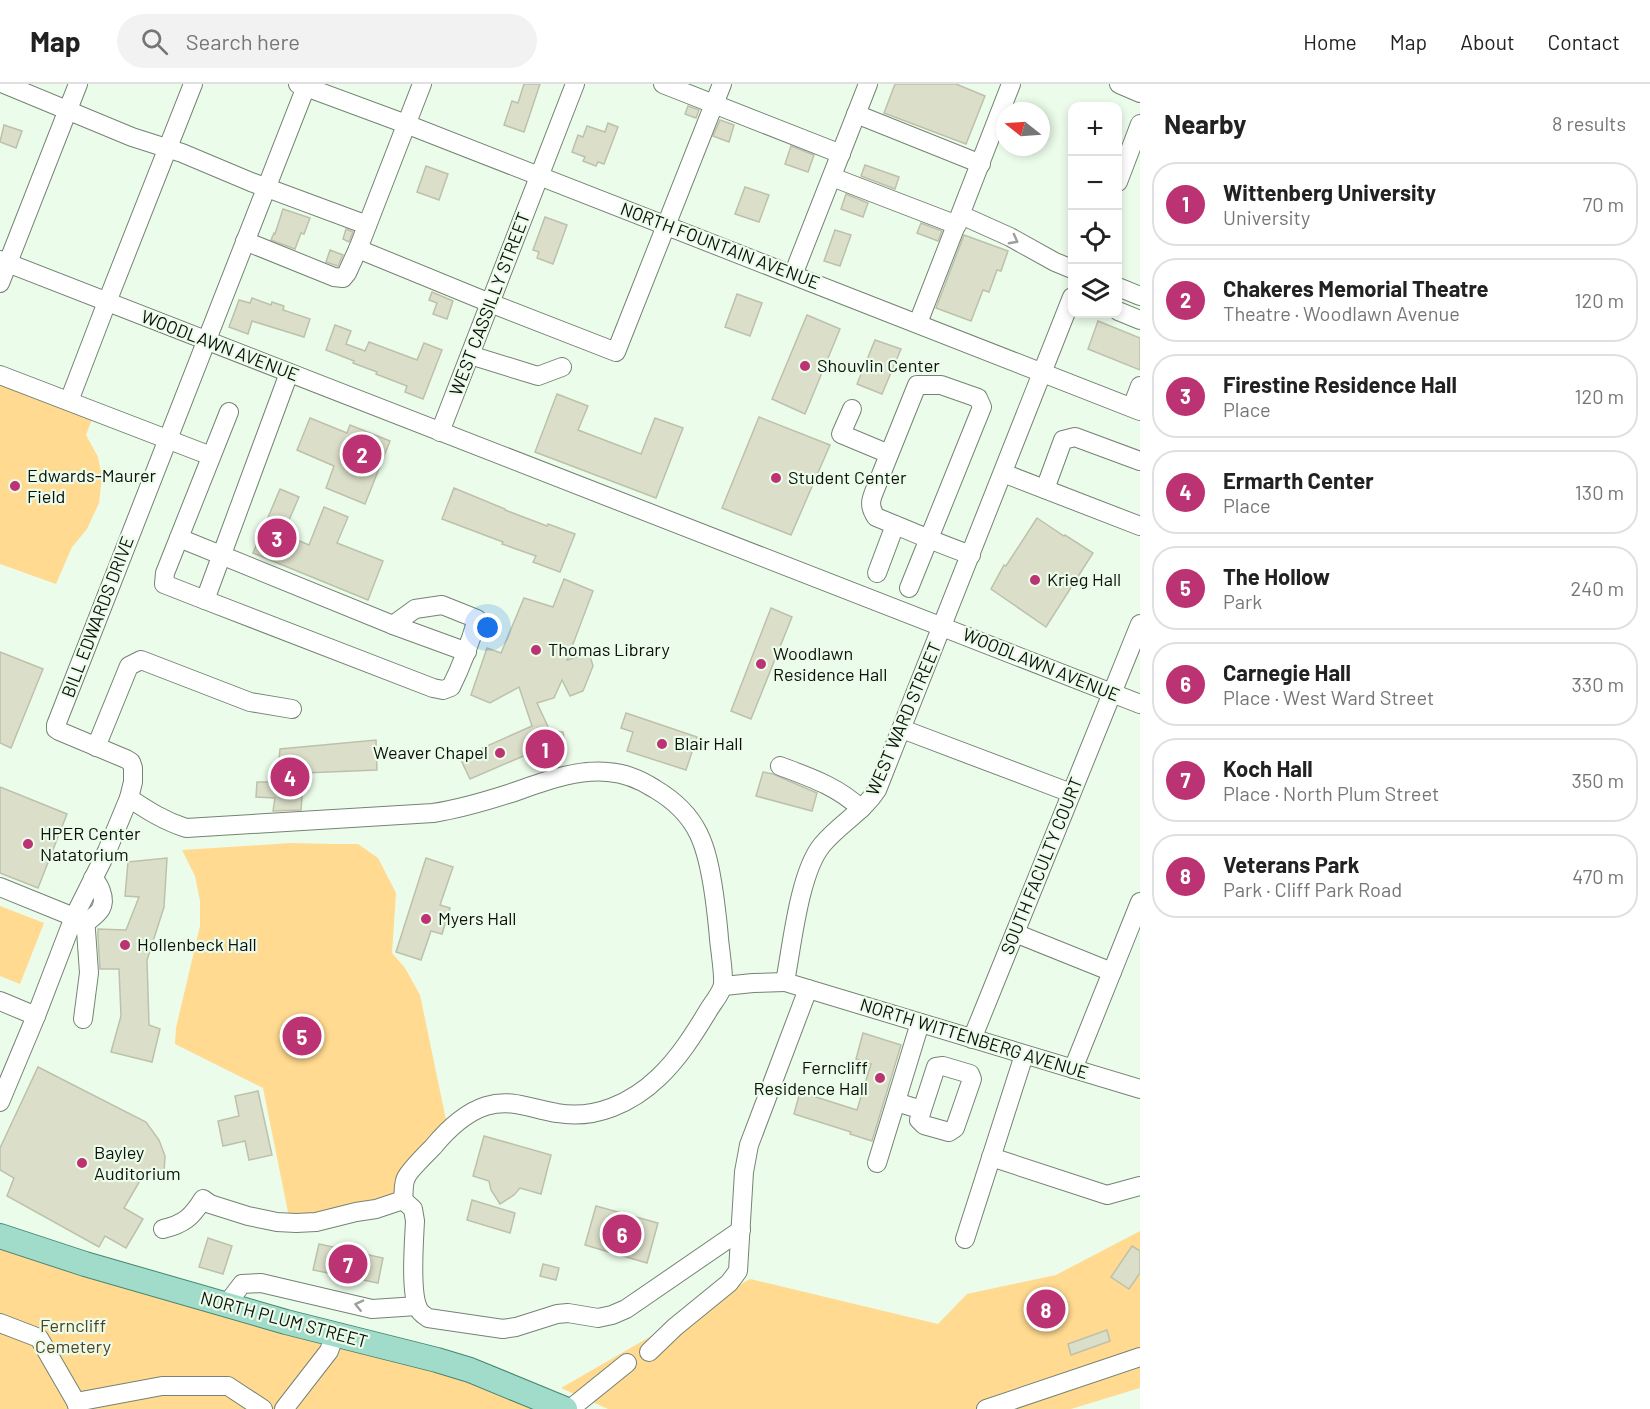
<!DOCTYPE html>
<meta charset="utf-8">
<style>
:root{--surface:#fff;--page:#f2f2f2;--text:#222;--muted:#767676;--line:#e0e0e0;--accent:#bb3372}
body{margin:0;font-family:Barlow,sans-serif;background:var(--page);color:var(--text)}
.controls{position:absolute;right:18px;top:18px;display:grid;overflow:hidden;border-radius:12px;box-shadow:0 3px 9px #0003}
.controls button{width:54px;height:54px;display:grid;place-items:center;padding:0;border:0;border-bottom:2px solid var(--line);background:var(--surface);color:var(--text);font:30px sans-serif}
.compass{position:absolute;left:996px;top:18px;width:54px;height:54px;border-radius:50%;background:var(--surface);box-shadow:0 3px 9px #0003;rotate:287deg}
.you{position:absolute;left:488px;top:544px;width:21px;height:21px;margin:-15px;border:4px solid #fff;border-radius:50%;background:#1a73e8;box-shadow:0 0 0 9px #1a73e833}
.badge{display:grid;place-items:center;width:39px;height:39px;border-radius:50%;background:var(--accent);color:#fff;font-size:20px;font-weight:700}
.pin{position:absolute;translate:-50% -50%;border:3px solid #fff;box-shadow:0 2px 6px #0006}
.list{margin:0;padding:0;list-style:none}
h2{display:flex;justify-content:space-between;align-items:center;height:78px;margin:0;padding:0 24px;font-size:26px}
h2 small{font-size:20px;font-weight:400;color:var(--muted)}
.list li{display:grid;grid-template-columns:39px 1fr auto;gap:18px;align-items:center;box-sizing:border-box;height:84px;margin:0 12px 12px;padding:0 12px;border:2px solid var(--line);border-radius:24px}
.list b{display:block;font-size:22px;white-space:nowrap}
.list p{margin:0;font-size:20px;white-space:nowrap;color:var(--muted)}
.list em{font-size:20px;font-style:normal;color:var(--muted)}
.icon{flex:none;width:33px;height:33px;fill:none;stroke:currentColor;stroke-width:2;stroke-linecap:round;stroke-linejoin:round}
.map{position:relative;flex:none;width:1140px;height:1325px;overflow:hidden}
header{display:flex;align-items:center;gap:36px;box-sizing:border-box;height:84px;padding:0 30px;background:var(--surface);border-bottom:2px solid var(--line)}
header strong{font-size:28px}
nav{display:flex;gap:33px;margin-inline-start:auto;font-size:21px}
.search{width:420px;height:54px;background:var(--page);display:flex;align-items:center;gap:15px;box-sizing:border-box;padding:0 21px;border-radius:33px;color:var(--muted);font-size:22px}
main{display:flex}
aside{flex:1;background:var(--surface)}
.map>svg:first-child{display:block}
.green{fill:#ffda90}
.building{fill:#dbdfc9;stroke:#bdc1ab;stroke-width:1.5}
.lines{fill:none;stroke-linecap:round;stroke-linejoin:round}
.minor-casing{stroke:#748373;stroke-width:20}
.major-casing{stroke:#458672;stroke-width:26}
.minor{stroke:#fff;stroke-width:18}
.major{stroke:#a1dccb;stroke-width:24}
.oneway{stroke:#9ea09d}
.poi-dot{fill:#bb3372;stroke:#ecfcea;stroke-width:2}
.labels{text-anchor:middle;stroke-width:4.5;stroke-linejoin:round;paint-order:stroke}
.street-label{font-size:18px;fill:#0c110b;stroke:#ecfcea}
.poi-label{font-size:18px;fill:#0c110b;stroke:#ecfcea;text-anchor:start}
.park-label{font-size:18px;fill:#524220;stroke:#ecfcea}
</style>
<header>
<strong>Map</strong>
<div class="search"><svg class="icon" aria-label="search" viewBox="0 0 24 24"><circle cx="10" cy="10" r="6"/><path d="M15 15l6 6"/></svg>Search here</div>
<nav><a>Home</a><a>Map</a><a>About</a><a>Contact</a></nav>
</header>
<main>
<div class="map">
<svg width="1140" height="1325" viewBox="0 0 1140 1325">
<rect width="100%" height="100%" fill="#ecfcea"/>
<g class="green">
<polygon points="0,291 95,327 86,351 98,373 102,393 99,419 87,445 72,463 56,500 0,480"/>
<polygon points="291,759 334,760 358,760 378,774 396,809 392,869 405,884 420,911 449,1050 413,1097 369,1123 289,1133 263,1004 175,960 176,944 200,842 200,817 195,792 182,766"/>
<polygon points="0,822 44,839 20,900 0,892"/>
<polygon points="1140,1147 1140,1304 1071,1325 608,1325 561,1304 750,1195 938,1240 967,1210 1056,1191"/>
<polygon points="0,1152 563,1325 0,1325"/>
</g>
<g class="building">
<polygon points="524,0 540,0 524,48 504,41 512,17 518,19"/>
<polygon points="895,0 956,0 985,12 966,60 884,29"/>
<polygon points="688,22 699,26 696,34 685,30"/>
<polygon points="720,36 734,41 729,58 713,52"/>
<polygon points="608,39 618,43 604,80 598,78 596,82 583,77 585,73 572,68 578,51 583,53 587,42 605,48"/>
<polygon points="4,41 22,47 16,64 0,58"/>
<polygon points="791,62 814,71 808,88 785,80"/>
<polygon points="865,81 899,93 895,105 861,92"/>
<polygon points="426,82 448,90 439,116 417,108"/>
<polygon points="745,103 769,111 759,138 735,130"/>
<polygon points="846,110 868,119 863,133 841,125"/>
<polygon points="283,125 310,134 304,150 301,149 295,165 271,156 274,149 275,150"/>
<polygon points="545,133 567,141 553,180 537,174 539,168 533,166"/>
<polygon points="921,139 942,147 938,157 917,149"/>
<polygon points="346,145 353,148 349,158 343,155"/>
<polygon points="835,146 851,151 840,182 824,177"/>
<polygon points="964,151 1008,167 1001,187 997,186 989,208 983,206 971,237 936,224"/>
<polygon points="330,166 343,171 338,182 326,178"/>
<polygon points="432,208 453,217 447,235 433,230 437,219 429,216"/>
<polygon points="737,210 762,219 750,252 725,243"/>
<polygon points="252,214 271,221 272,218 284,222 283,226 310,235 304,253 252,237 248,250 229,243 239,216 250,219"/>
<polygon points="807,231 840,245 805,330 772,315"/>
<polygon points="1098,237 1140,254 1140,286 1088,265"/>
<polygon points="335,241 351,247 346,260 365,267 369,258 417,276 424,259 442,266 423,315 405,308 407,302 376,290 377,288 353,279 354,277 326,266"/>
<polygon points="875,256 901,265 882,310 857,300"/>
<polygon points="557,310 588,322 578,346 641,370 655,334 683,344 656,414 535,368"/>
<polygon points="759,333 830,361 791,451 722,424"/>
<polygon points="310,334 347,349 350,341 390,357 365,420 326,404 334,382 297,366"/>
<polygon points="454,404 505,425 505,426 547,442 548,440 575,450 560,488 533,478 536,472 502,460 503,458 442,435"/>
<polygon points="280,405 299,413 283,450 309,461 324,423 348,433 337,459 383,477 368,516 253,469"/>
<polygon points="1037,434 1064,452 1065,451 1093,469 1046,543 991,505 1004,481 1006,482"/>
<polygon points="564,495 593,507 567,576 589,569 593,582 583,607 570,612 562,596 554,614 537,619 550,647 563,648 565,660 557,665 549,661 470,695 460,674 532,642 519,603 490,619 471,611 487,564 501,569 524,514 553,523"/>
<polygon points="771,524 792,533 751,635 731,627"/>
<polygon points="0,568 43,585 11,664 0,659"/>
<polygon points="626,629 697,653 686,686 627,667 633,648 621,644"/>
<polygon points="376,656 377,686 304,689 301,726 273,727 275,714 256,713 257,698 277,698 280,665"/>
<polygon points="763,688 773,690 817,709 812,727 756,712"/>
<polygon points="0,703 67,730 38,804 0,789"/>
<polygon points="167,774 164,823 147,876 149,941 160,945 152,978 111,968 121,932 119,885 100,885 98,853 98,845 126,846 139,813 125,812 128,778"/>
<polygon points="426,774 453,783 440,821 450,824 442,850 431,847 421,876 396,868"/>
<polygon points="863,949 901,961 872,1057 850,1050 851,1048 794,1030 800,1008 857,1026 871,980 856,975"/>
<polygon points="38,983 146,1038 159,1056 165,1072 164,1089 145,1088 124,1124 143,1135 126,1164 105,1152 99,1163 7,1112 14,1094 0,1086 0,1064"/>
<polygon points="258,1007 272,1071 249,1076 245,1057 223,1062 218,1037 239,1032 235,1012"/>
<polygon points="484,1052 551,1071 541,1110 520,1104 514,1111 500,1120 491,1106 489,1097 473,1092"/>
<polygon points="472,1116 515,1129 510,1149 467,1136"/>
<polygon points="596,1122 658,1139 647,1179 585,1161"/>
<polygon points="208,1154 232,1162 223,1190 199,1183"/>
<polygon points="319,1160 383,1174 378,1199 313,1186"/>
<polygon points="1132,1162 1140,1167 1140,1189 1129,1205 1111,1193"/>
<polygon points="543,1180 559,1184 556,1196 540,1192"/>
<polygon points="1107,1246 1110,1257 1071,1271 1068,1260"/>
</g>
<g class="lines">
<g class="minor-casing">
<g id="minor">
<polyline points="4,0 132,53 182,69 251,98 367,141"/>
<polyline points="298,0 406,40 1140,327"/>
<polyline points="663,0 841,70"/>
<polyline points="1119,0 1140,9"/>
<polyline points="856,30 981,80"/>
<polyline points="832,93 957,141"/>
<polyline points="1118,98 1140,40"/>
<polyline points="961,131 1010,153 1055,178 1072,185"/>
<polyline points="245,157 334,193 343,194 347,189 358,165 422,0"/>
<polyline points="358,165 490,219 616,268 722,0"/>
<polyline points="0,176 1140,620"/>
<polyline points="793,191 868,0"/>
<polyline points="0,199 78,0"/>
<polyline points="1118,203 1140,212"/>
<path d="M1072,213L877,706C863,728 839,740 822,761C799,789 792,862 785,898L1140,1005"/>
<polyline points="1118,227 1140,236"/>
<polyline points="918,239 1011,0"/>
<polyline points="470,271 538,292 562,283"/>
<path d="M289,289L205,516L433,604L443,606L451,603C462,581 470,559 477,535L442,521L415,525L393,541L467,568"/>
<polyline points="0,291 211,372"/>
<polyline points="69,317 107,218 193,0"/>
<polyline points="1132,323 1140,302"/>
<polyline points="852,325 841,350 889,370"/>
<polyline points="440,348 575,0"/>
<polyline points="1003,389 1140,442"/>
<polyline points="1045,405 1063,356 1075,353 1140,377"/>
<polyline points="179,454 393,541"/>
<polyline points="877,489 895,441"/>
<path d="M909,504L982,323L978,314L941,301H917L876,403C871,415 868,421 876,433C908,446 939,460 971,471"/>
<polyline points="205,516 164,500 165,489 229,328"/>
<polyline points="902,645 1071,709"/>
<polyline points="96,663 129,582 141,576 250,618 292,625"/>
<path d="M780,682C809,693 839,703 861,725"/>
<path d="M129,714C147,726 164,737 186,744L433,729C459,725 483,718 508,710C541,699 573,685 608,688C624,689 641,696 655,705C699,731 707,762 714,810C716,825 718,840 719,855C720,865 725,897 722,904C719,912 712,920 708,927C694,950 679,974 659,993C632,1019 595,1036 557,1029C531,1025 512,1014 486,1022C464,1029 447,1046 433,1063C427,1069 408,1088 406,1094C403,1099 404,1110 403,1116L376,1125L356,1128L316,1138L296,1139L277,1138L248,1132L210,1120L203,1115C192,1133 184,1140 163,1145"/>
<polyline points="0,803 74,833 86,846 89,889 83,935"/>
<path d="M82,842C95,831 108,826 101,807C99,801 97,798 93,794"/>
<polyline points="1015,849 1112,888"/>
<polyline points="724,902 753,899 785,898"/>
<polyline points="0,917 36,932"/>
<polyline points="972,955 1140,540"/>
<polyline points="1073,985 1140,818"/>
<polyline points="0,1018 36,932 74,833 107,767 129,714 133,698 133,684 131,678 126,675 59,647 56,645 56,641 307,0"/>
<polyline points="896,1018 922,1026 919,1036 924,1041 949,1048 955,1044 972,995 970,990 943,982 936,983 922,1026"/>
<polyline points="991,1073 1107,1111 1140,1102"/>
<polyline points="877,1079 920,939"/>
<path d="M403,1116L413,1125L415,1137C414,1158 410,1207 418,1224C420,1229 424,1231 428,1234L503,1245L516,1243L557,1230L568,1229L598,1234L612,1231L626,1225L741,1146"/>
<polyline points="965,1155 1024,971"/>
<polyline points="226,1221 242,1200 261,1199 372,1225 417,1222"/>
<polyline points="0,1239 39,1254 76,1318 78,1325"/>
<polyline points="649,1268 675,1243 729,1199 738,1187 744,1088 749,1061 808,905"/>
<polyline points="76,1318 162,1302 228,1302 263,1325"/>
<polyline points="284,1325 329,1267 335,1250"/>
<polyline points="570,1325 627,1279"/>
<polyline points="986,1325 1140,1273"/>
</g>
</g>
<g class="major-casing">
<polyline id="major" points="0,1152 85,1180 286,1238 437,1276 470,1286 565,1325"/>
</g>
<use href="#minor" class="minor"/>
<use href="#major" class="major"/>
</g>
<defs><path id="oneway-chevron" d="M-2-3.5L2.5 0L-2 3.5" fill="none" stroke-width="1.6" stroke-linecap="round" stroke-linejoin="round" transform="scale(1.5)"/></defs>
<g class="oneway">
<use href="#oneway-chevron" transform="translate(1014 156) rotate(28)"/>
<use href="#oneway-chevron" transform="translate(359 1221) rotate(-167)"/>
</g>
<g class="poi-dot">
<circle cx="805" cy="282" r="6"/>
<circle cx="776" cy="394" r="6"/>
<circle cx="15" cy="402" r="6"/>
<circle cx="1035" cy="496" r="6"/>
<circle cx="536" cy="566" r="6"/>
<circle cx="761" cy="580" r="6"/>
<circle cx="662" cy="660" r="6"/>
<circle cx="500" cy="669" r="6"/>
<circle cx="28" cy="760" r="6"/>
<circle cx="426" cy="835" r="6"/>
<circle cx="125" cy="861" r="6"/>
<circle cx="880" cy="994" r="6"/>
<circle cx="82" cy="1079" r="6"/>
</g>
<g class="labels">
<g class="street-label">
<text transform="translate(720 162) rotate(21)" y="6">NORTH FOUNTAIN AVENUE</text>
<text transform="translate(490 220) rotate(-69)" y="6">WEST CASSILLY STREET</text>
<text transform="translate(220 262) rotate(21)" y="6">WOODLAWN AVENUE</text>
<text transform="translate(98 533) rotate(-69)" y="6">BILL EDWARDS DRIVE</text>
<text transform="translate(1041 581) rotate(22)" y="6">WOODLAWN AVENUE</text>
<text transform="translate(904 635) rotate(-67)" y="6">WEST WARD STREET</text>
<text transform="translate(1042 782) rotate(-68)" y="6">SOUTH FACULTY COURT</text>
<text transform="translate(974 955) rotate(17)" y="6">NORTH WITTENBERG AVENUE</text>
<text transform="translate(284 1236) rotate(15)" y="6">NORTH PLUM STREET</text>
</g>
<g class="poi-label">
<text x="817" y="288">Shouvlin Center</text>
<text x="27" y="398">Edwards-Maurer<tspan x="27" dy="21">Field</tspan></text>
<text x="788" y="400">Student Center</text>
<text x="1047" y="502">Krieg Hall</text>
<text x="548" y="572">Thomas Library</text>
<text x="773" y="576">Woodlawn<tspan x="773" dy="21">Residence Hall</tspan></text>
<text x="674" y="666">Blair Hall</text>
<text x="488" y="675" text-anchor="end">Weaver Chapel</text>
<text x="40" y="756">HPER Center<tspan x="40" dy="21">Natatorium</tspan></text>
<text x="438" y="841">Myers Hall</text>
<text x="137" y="867">Hollenbeck Hall</text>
<text x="868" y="990" text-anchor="end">Ferncliff<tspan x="868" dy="21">Residence Hall</tspan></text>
<text x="94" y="1075">Bayley<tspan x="94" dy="21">Auditorium</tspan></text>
</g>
<g class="park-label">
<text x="73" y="1248">Ferncliff<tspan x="73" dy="21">Cemetery</tspan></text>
</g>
</g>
</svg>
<div class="controls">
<button>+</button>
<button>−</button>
<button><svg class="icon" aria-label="locate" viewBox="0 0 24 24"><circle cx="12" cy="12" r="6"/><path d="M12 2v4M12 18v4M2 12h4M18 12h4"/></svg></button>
<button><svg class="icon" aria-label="layers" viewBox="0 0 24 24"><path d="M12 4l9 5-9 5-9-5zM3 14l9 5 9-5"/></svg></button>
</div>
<svg class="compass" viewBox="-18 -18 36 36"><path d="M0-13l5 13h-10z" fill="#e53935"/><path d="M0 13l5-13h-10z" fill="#767676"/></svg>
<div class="you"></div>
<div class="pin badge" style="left:545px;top:665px">1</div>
<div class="pin badge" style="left:362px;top:370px">2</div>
<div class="pin badge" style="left:277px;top:454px">3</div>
<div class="pin badge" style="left:290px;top:693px">4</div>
<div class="pin badge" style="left:302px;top:952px">5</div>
<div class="pin badge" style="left:622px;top:1150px">6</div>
<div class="pin badge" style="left:348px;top:1180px">7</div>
<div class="pin badge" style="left:1046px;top:1225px">8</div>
</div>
<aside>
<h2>Nearby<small>8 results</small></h2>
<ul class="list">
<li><span class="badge">1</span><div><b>Wittenberg University</b><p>University</p></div><em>70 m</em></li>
<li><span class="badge">2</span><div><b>Chakeres Memorial Theatre</b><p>Theatre · Woodlawn Avenue</p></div><em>120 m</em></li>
<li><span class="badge">3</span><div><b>Firestine Residence Hall</b><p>Place</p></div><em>120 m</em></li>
<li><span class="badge">4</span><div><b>Ermarth Center</b><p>Place</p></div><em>130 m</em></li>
<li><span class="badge">5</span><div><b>The Hollow</b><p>Park</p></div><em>240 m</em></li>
<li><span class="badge">6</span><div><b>Carnegie Hall</b><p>Place · West Ward Street</p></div><em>330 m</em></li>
<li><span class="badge">7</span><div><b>Koch Hall</b><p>Place · North Plum Street</p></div><em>350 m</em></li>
<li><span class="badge">8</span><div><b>Veterans Park</b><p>Park · Cliff Park Road</p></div><em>470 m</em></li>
</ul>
</aside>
</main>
